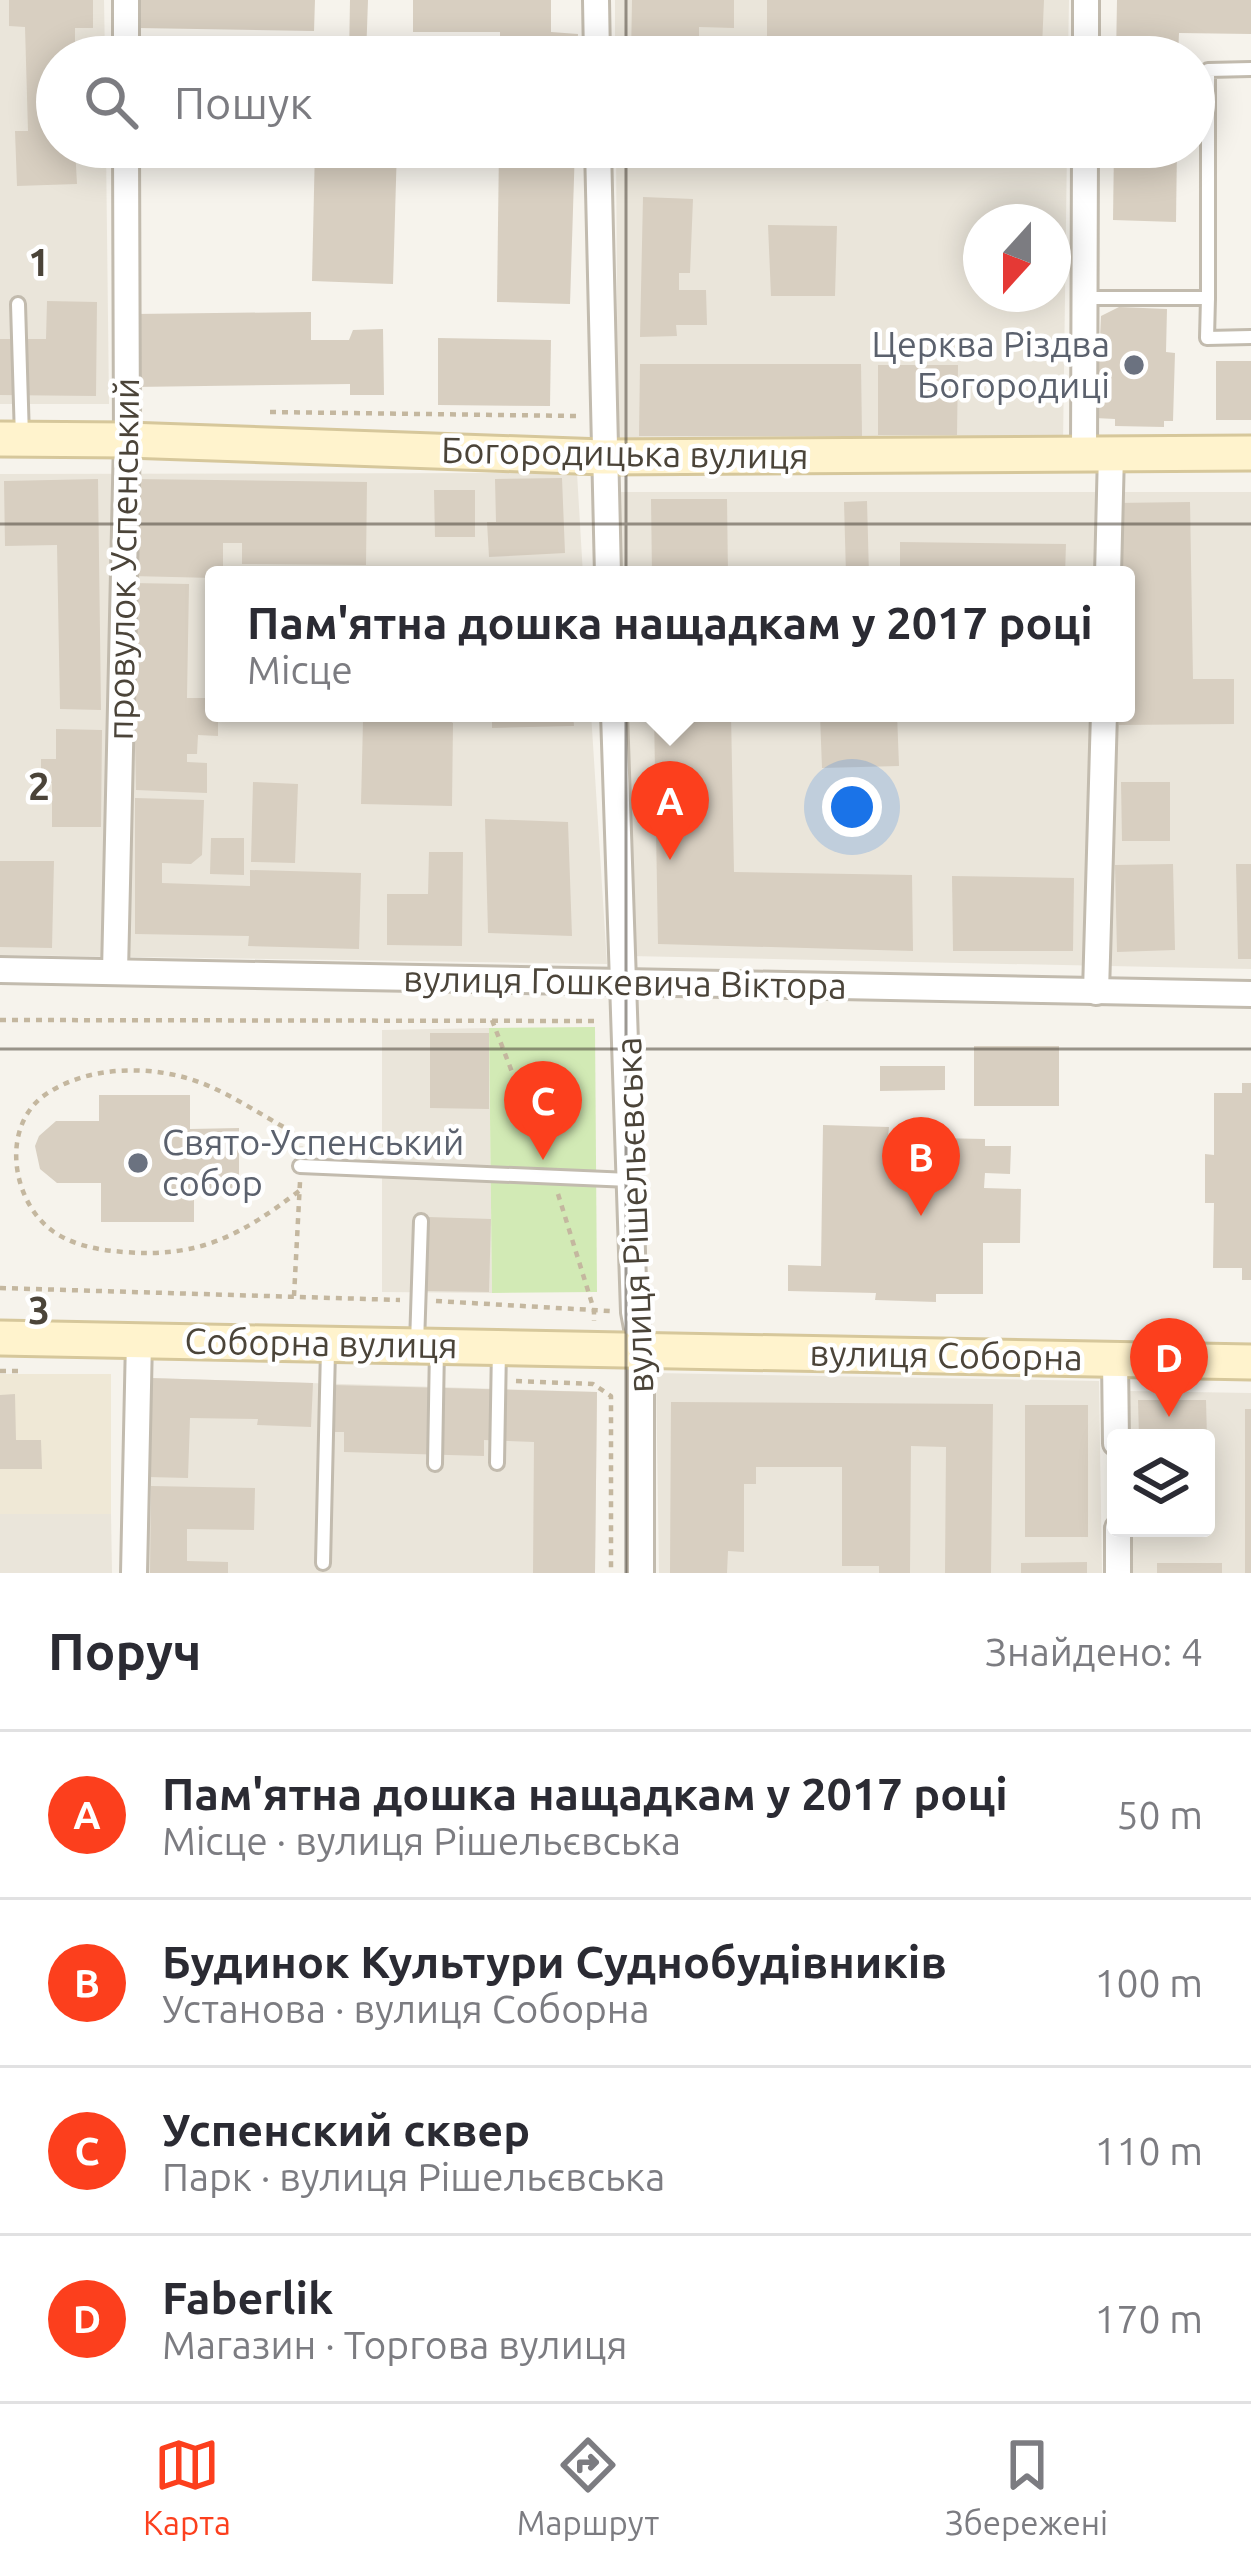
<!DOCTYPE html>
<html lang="uk">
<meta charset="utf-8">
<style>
:root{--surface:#fff;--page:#f2f2f3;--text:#2b2b33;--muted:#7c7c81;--line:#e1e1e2;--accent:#fc3f1d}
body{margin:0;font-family:Ubuntu,sans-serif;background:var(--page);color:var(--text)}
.controls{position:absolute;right:36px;bottom:36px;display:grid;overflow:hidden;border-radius:12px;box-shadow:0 6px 30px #0003}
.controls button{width:108px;height:108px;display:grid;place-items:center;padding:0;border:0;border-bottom:3px solid var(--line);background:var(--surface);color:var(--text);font:60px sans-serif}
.compass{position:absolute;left:963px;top:204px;width:108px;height:108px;border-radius:50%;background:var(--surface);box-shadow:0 6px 30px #0003;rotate:201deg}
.you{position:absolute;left:852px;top:807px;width:42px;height:42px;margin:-30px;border:9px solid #fff;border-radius:50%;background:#1a73e8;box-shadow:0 0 0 18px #1a73e833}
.badge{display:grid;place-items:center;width:78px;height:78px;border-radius:50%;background:var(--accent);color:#fff;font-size:39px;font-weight:700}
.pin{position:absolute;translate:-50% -99px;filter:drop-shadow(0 3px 6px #0008)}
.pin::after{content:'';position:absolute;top:63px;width:42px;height:36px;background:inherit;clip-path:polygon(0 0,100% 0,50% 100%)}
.popup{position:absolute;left:205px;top:566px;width:930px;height:156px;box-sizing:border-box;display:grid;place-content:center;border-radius:12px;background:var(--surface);filter:drop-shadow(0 3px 9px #0005);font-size:39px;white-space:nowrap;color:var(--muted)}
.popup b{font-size:45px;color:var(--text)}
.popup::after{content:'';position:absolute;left:50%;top:100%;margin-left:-24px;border:24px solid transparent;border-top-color:var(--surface)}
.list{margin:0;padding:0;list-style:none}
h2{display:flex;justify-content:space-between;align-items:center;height:156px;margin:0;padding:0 48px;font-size:51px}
h2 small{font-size:39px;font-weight:400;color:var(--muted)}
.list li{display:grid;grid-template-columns:78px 1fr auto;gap:36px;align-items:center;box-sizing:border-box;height:168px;padding:0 48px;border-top:3px solid var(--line)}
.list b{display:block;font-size:45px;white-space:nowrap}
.list p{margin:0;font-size:39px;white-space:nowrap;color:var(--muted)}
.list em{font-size:39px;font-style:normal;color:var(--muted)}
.icon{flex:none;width:66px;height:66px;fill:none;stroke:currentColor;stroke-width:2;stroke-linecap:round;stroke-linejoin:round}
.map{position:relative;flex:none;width:1251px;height:1573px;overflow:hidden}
.search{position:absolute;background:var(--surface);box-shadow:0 6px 30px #0003;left:36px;right:36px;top:36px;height:132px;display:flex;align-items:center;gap:30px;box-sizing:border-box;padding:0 42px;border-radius:66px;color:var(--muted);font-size:45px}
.sheet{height:828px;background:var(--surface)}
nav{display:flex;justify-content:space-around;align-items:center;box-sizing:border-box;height:168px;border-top:3px solid var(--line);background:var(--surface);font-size:33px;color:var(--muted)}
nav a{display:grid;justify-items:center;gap:6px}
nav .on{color:var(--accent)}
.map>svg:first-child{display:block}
.residential{fill:#eae5da;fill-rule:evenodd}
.education{fill:#efe8d6}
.green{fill:#d2eab5}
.building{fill:#d8cfc1}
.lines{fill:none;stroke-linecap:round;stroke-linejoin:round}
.lane-casing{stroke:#c2bbae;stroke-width:18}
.street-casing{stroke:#c2bbae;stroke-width:30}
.secondary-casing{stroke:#d6c79b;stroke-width:39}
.path{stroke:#c4b79f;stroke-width:4.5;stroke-dasharray:6 6;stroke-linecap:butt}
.lane{stroke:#fff;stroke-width:12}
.street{stroke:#fff;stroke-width:24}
.secondary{stroke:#fff3cd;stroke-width:33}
.grid{fill:none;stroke:#4b4439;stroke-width:3;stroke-opacity:0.55}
.worship-dot{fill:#6b7280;stroke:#fff;stroke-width:4.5}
.labels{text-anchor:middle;stroke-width:9;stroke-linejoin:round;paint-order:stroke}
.worship-label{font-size:36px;fill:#5b616d;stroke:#fff;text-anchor:end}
.street-label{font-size:36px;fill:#4b4439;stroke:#fff}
.grid-label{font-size:39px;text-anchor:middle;font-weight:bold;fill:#4b4439;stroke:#fff;stroke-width:9;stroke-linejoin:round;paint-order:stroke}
</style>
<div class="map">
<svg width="1251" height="1573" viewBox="0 0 1251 1573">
<rect width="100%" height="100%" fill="#f6f3ec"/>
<g class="residential">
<polygon points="0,0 104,0 105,57 57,57 57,147 106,147 109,404 0,404"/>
<polygon points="615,0 1069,0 1068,57 615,57"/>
<path d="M616,147H1067L1063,446L618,440ZM981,222H1053V294H981Z"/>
<polygon points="577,473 583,575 214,575 214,713 591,713 607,964 0,955 0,474"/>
<polygon points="615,492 1251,492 1251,969 629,956 622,713 1126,713 1126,575 617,575"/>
<polygon points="489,1028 492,1293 382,1292 382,1030"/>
<polygon points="656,1373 1099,1381 1102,1573 659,1573"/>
<polygon points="150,1378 597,1392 595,1573 146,1573"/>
<polygon points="1128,1391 1251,1393 1251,1573 1133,1573 1132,1528 1206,1528 1206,1438 1129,1438"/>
<polygon points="0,1514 111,1514 112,1573 0,1573"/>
</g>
<rect class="education" x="0" y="1374" width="111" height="140"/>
<polygon class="green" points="595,1027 597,1292 492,1293 489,1028"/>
<g class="building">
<polygon points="9,0 93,0 93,28 75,28 75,57 57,57 57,147 75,147 77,184 17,186 15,131 28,131 25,27 9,26"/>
<polygon points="139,0 315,0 314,31 138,28"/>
<polygon points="350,0 368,0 366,57 349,57"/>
<polygon points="413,0 551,0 551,32 578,34 577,57 500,57 500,32 413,32"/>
<polygon points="632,0 734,0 734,28 699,27 699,57 631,57"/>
<polygon points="767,0 1044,0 1042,47 919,41 919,57 866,57 866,39 767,37"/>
<polygon points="1117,0 1251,0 1251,34 1179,33 1178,57 1116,57"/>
<polygon points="315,147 397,147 393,284 312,281"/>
<polygon points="499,147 575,147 570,304 497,302"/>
<polygon points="1114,147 1177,147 1176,222 1113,220"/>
<polygon points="643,197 693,199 690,273 679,273 679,290 706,290 707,325 676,325 677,336 640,337"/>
<polygon points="768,225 837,226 835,296 771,296"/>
<polygon points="47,301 97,302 96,396 0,395 0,339 46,339"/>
<polygon points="1119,307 1167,309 1166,352 1175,353 1173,421 1164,421 1164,427 1115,426 1115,419 1095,418 1095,362 1099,360 1101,316"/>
<polygon points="311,312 311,340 349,340 353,330 383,329 384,395 350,395 350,384 135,387 134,314"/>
<polygon points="438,338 551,340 550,406 438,405"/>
<rect x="1216" y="361" width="35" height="59"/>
<polygon points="640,364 861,364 862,436 639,436"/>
<polygon points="878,365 958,365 957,435 878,435"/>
<polygon points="562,478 565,553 489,557 487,522 496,522 495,479"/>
<polygon points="98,479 101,710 60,709 57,545 5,546 4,481"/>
<polygon points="132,479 367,482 366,565 242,564 242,543 223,543 223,575 214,575 214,578 131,576"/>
<polygon points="434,490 475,490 475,537 435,537"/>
<polygon points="651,499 727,499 728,575 652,575"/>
<polygon points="867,501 869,575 846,575 844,502"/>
<polygon points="1190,502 1193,679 1234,679 1234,724 1119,725 1119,713 1126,713 1126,575 1116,575 1115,503"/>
<polygon points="900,542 1066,544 1065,575 900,575"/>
<polygon points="132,583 189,584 187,698 214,698 214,713 218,713 218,736 198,735 197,754 187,754 187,762 207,763 207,793 136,790"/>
<polygon points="372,713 437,713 453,723 452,806 361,804 363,721"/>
<polygon points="492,713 573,713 574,726 492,728"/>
<polygon points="654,713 731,713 734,872 912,875 913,951 658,944"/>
<polygon points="875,713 897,713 899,766 822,768 820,715"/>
<polygon points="56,729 102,730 101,827 52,827 52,783 41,783 41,759 56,759"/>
<polygon points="253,782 298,784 295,863 251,862"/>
<polygon points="1121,782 1170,782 1170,841 1122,841"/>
<polygon points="135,798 204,800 202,855 191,864 162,863 162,883 250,886 250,870 361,873 359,949 248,946 249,936 135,934"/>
<polygon points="485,819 568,822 572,936 488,933"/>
<polygon points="211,838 244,838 244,875 210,874"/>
<polygon points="429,852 463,852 462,946 387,945 387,894 428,894"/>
<polygon points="0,861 54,861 52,948 0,947"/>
<polygon points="1173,864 1175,950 1117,952 1115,865"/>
<polygon points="1236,864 1251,864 1251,959 1238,959"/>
<polygon points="952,876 1074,878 1073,951 953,951"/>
<polygon points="430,1033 489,1033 489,1109 430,1108"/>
<rect x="974" y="1046" width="85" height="60"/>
<polygon points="880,1066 945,1066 945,1090 880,1091"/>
<polygon points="1242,1083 1251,1083 1251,1280 1242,1280 1242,1268 1213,1268 1214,1203 1205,1203 1205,1154 1214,1155 1214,1093 1242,1093"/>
<polygon points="99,1095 190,1095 190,1129 239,1128 239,1188 194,1189 194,1222 101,1222 101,1183 57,1183 40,1169 35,1146 39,1136 56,1121 99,1121"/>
<polygon points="823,1125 889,1127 888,1137 985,1139 985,1146 1011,1146 1010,1174 985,1173 984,1188 1021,1189 1020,1243 983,1243 983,1294 936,1294 936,1302 875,1300 876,1293 788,1291 788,1265 821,1266"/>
<polygon points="428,1217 491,1219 489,1292 426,1291"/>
<polygon points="150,1378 313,1383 311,1427 257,1425 258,1419 190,1418 188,1478 148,1477"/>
<polygon points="333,1385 597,1392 595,1573 533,1573 534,1442 484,1440 484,1456 344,1452 344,1432 332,1432"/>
<polygon points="15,1394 16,1440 41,1440 42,1469 0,1469 0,1395"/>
<polygon points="1138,1400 1206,1400 1207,1438 1139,1438"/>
<polygon points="671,1402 993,1404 991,1573 945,1573 946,1447 911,1446 910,1573 879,1573 879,1566 842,1566 842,1467 756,1467 756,1484 744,1484 744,1552 728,1551 727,1573 670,1573"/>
<rect x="1025" y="1405" width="63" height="132"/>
<rect x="1245" y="1409" width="6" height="164"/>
<polygon points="151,1486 255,1488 254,1530 187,1529 187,1561 228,1562 228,1573 150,1573"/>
<polygon points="1139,1528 1197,1528 1199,1536 1139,1537"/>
<polygon points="1087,1562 1087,1573 1021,1573 1021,1563"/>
<rect x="1157" y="1563" width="65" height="10"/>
</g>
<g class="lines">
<g class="lane-casing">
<g id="lane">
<polyline points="1084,298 1208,298 1208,70 1251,69"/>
<polyline points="1208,298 1207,338 1251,337"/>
<polyline points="18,304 22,438"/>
<polyline points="300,1166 630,1180"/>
<polyline points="417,1344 421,1221"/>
<polyline points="497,1463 499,1348"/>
<polyline points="435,1464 437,1347"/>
<polyline points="323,1563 328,1350"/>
</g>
</g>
<g class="street-casing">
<g id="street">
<polyline points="126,0 126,57"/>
<polyline points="596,0 597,57"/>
<polyline points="1086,57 1086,0"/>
<polyline points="598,147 608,575"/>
<polyline points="1084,453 1085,147"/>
<polyline points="1108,575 1111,453"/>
<polyline points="614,713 634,1312 641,1349 641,1573"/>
<polyline points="0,970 1251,994"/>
<polyline points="115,972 127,440 126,147"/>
<polyline points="1096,992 1104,713"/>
<polyline points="1115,1358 1116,1443"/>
<polyline points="1118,1528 1118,1573"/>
<polyline points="134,1573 139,1340"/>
</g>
</g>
<g class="secondary-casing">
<g id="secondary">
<polyline points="0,439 127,440 603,457 1251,453"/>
<polyline points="0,1338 1251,1362"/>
</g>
</g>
<g class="path">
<polyline points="270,412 576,416"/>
<polyline points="0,1020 600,1021"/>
<polyline points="492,1020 544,1155"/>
<path d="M299,1191C240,1236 199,1258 124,1252C99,1250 75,1246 54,1232C13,1204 0,1131 42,1097C81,1068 138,1065 183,1077C219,1086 256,1112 289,1130L301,1138V1147"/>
<polyline points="558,1194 594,1310 594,1321"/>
<polyline points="0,1288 400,1300"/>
<polyline points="294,1296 300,1182"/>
<polyline points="436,1301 610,1311"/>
<polyline points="0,1371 18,1371"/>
<polyline points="516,1381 593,1384 611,1396 611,1573"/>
</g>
<use href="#lane" class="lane"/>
<use href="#street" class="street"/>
<use href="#secondary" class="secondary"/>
</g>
<path class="grid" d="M626,0V57M626,147V1573M0,524H1251M0,1049H1251"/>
<g class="worship-dot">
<circle cx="1134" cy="365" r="12"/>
<circle cx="138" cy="1163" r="12"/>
</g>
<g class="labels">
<g class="worship-label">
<text x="1110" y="357">Церква Різдва<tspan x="1110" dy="41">Богородиці</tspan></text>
<text x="162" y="1155" text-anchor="start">Свято-Успенський<tspan x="162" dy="41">собор</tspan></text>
</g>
<g class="street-label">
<text transform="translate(625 453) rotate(1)" y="13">Богородицька вулиця</text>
<text transform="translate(123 559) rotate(-89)" y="13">провулок Успенський</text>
<text transform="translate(625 982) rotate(1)" y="13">вулиця Гошкевича Віктора</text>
<text transform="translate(634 1215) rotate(-92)" y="13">вулиця Рішельєвська</text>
<text transform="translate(321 1343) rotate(1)" y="13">Соборна вулиця</text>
<text transform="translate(946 1355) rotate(1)" y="13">вулиця Соборна</text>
</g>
</g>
<g class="grid-label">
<text x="39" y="276">1</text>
<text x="39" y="800">2</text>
<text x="39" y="1324">3</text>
</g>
</svg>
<div class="controls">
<button><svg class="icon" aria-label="layers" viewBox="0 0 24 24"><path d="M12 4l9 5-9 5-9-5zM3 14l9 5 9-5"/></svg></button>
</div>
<svg class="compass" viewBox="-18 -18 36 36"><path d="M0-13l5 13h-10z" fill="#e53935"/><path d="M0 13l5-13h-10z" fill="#7c7c81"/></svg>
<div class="you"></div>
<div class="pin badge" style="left:670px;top:860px">A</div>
<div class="popup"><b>Пам'ятна дошка нащадкам у 2017 році</b>Місце</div>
<div class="pin badge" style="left:921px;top:1216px">B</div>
<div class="pin badge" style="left:543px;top:1160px">C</div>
<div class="pin badge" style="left:1169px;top:1417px">D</div>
<div class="search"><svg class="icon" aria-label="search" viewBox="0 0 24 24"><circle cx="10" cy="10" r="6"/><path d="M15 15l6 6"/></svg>Пошук</div>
</div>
<section class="sheet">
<h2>Поруч<small>Знайдено: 4</small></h2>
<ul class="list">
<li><span class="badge">A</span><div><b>Пам'ятна дошка нащадкам у 2017 році</b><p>Місце · вулиця Рішельєвська</p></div><em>50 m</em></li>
<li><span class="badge">B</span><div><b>Будинок Культури Суднобудівників</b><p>Установа · вулиця Соборна</p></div><em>100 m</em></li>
<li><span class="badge">C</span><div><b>Успенский сквер</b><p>Парк · вулиця Рішельєвська</p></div><em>110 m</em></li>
<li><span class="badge">D</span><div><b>Faberlik</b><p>Магазин · Торгова вулиця</p></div><em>170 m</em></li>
</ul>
</section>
<nav>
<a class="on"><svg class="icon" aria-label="map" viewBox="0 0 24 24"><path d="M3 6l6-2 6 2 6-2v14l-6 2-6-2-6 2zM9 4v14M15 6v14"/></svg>Карта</a>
<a><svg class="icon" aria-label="directions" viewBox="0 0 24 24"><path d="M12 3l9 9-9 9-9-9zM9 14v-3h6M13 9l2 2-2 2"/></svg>Маршрут</a>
<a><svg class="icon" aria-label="saved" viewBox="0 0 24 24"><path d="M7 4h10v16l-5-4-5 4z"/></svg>Збережені</a>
</nav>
